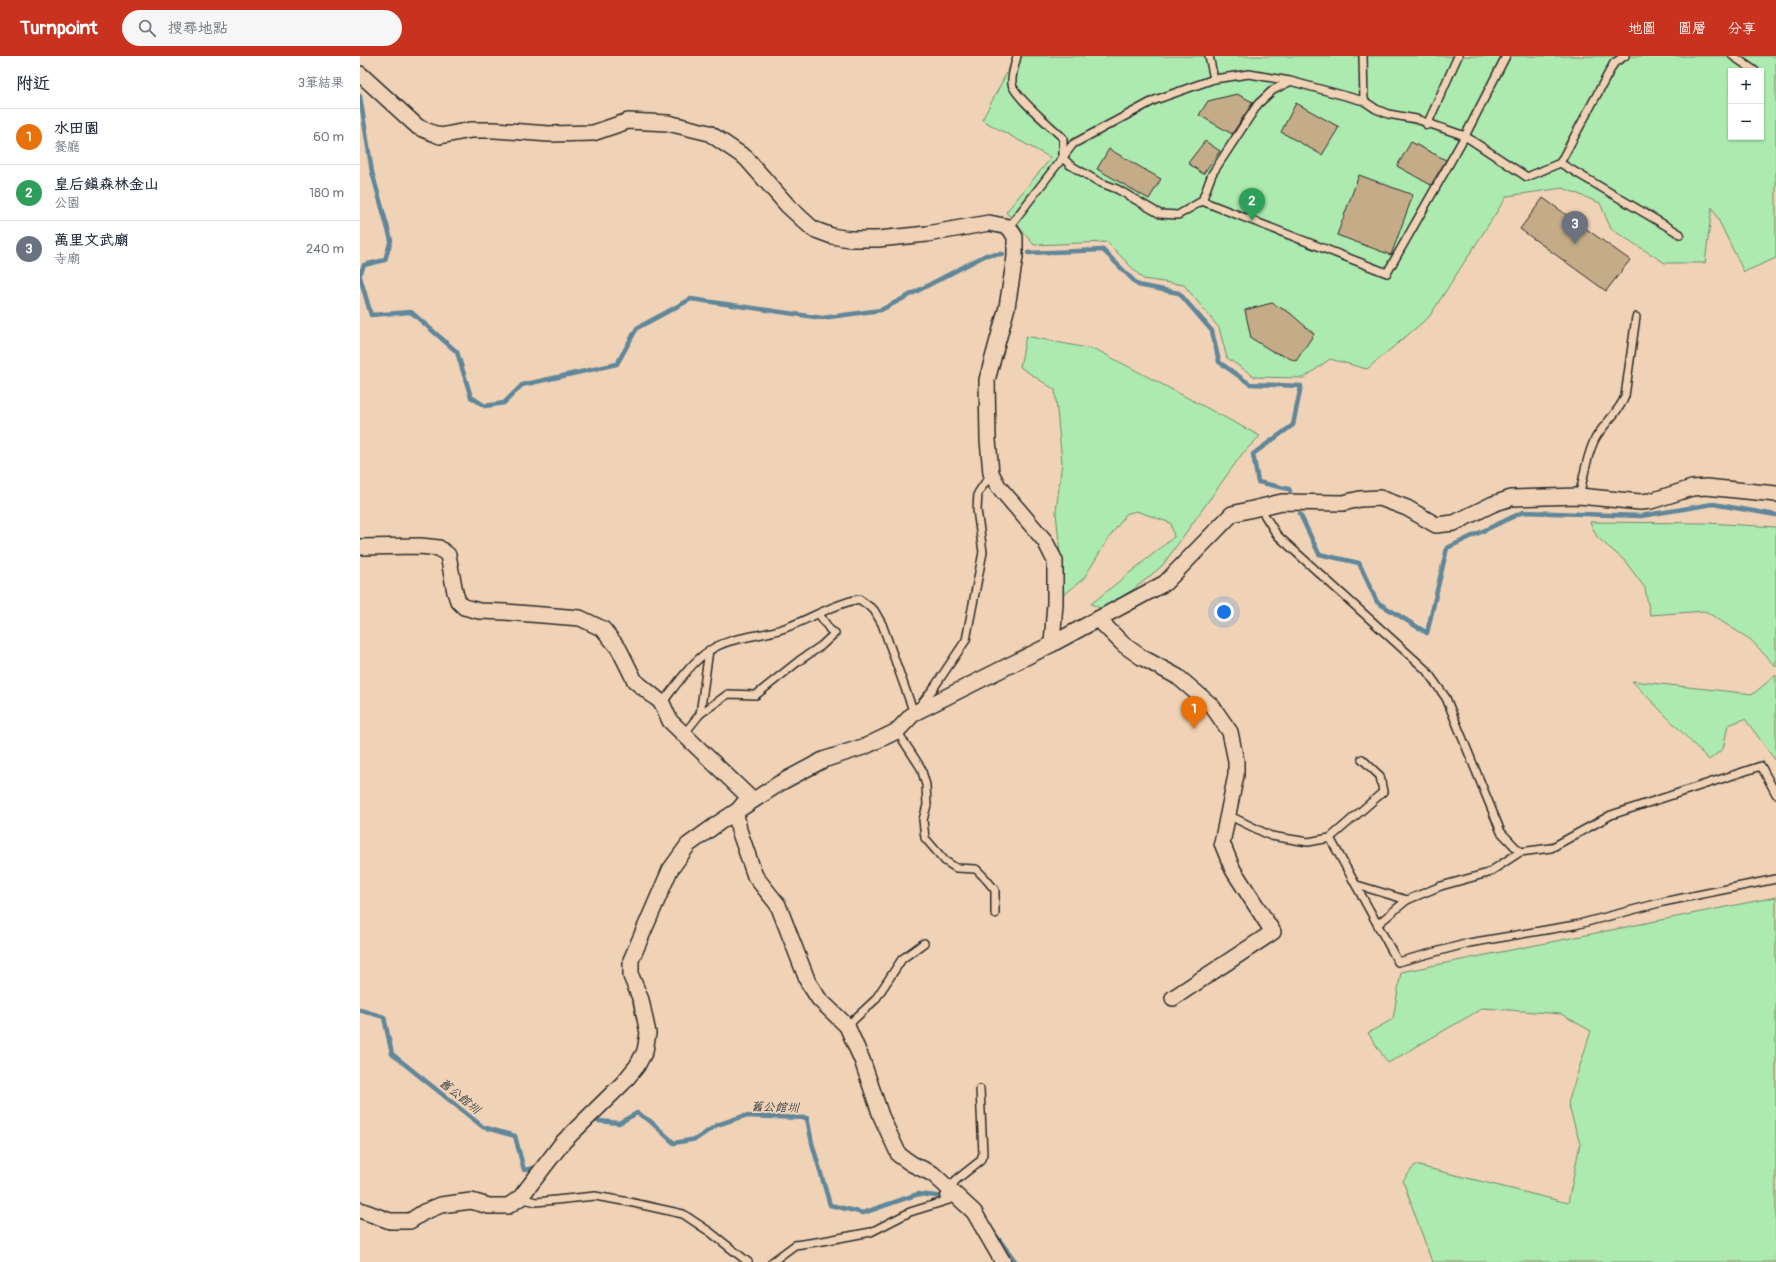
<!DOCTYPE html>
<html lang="zh-TW">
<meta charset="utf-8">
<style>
:root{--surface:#fff;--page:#f6f6f7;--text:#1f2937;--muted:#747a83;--line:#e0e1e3;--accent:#c8321e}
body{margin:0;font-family:Pangolin,"LXGW WenKai TC",sans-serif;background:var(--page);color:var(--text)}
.controls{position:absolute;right:12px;top:12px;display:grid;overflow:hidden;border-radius:0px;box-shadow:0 1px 3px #0004}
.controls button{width:36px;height:36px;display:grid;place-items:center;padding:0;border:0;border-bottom:1px solid var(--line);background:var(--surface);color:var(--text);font:20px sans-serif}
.you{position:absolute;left:864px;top:556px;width:14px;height:14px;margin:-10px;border:3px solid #fff;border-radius:50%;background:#1a73e8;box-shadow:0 0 0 6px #1a73e833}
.badge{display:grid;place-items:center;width:26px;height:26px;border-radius:50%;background:var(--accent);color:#fff;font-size:13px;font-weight:700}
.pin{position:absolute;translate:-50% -33px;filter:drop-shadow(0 1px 2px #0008)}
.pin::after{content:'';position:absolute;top:21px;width:14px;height:12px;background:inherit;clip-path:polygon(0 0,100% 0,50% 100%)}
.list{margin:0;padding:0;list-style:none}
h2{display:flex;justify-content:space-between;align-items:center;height:52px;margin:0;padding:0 16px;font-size:17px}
h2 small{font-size:13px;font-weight:400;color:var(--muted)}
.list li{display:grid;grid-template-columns:26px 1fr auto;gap:12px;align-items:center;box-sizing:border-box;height:56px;padding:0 16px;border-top:1px solid var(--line)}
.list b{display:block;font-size:15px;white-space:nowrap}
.list p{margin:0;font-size:13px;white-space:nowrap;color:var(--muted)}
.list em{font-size:13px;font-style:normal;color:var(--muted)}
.icon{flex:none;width:22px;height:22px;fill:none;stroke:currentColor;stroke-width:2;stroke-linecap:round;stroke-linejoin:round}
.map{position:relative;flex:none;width:1416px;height:1206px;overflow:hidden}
header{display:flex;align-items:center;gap:24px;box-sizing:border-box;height:56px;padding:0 20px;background:var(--accent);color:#fff}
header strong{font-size:19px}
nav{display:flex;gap:22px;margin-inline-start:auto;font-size:14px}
.search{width:280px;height:36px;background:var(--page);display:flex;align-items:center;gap:10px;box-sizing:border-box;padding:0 14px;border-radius:22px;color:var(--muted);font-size:15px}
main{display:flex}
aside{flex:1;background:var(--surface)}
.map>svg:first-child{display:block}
.green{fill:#aceab0;stroke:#6c8a6e;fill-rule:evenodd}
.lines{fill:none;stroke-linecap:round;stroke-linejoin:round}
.stream{stroke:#60869a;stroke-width:4.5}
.building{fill:#c5ac89;stroke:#2b2b2b}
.lane-casing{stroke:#2b2b2b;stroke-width:10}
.street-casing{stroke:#2b2b2b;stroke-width:18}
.lane{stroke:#f0d3b6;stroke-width:7}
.street{stroke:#f0d3b6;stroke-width:15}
.labels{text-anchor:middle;stroke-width:3.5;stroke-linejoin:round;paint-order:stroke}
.water-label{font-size:12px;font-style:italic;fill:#384247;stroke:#f0d3b6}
</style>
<header>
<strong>Turnpoint</strong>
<div class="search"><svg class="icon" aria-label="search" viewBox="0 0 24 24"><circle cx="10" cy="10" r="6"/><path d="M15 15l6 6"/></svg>搜尋地點</div>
<nav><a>地圖</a><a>圖層</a><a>分享</a></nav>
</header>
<main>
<aside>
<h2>附近<small>3筆結果</small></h2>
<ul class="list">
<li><span class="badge" style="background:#e8710a">1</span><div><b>水田園</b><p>餐廳</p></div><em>60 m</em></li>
<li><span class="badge" style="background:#2e9e5b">2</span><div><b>皇后鎮森林金山</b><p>公園</p></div><em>180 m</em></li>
<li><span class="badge" style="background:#6b7280">3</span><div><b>萬里文武廟</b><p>寺廟</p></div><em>240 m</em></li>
</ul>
</aside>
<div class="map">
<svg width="1416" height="1206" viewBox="0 0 1416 1206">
<rect width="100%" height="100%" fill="#f0d3b6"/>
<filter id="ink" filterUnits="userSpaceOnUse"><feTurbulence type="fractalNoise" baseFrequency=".025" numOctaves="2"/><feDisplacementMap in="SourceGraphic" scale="8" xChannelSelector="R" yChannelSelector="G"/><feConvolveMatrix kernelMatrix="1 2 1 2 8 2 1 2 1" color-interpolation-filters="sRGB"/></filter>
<g filter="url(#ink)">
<g class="green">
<path d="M659,0H1416V202L1384,216L1352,151L1345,207H1305L1251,173L1240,147L1203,132L1147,140L1069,261L1007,313L970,303L944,322L895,321L867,302L859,272L824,229L783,223L747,186L674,189L646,156L691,102L622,64L654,3ZM1371,15H1401V81H1371Z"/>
<polygon points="666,280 737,294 900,380 882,398 802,510 774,533 742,553 731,548 814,481 811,467 776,455 766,458 745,488 724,522 704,539 696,456 702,406 695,334 660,311"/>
<polygon points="1230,466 1347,467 1416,471 1416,611 1391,584 1345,555 1290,559 1285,532 1265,505 1237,481"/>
<polygon points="1416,619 1416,705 1385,663 1368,669 1363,693 1349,704 1272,625 1393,638"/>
<polygon points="1416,841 1416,1206 1072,1206 1043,1125 1055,1109 1208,1147 1220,1088 1208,1047 1231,975 1201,958 1123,952 1028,1007 1008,977 1033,963 1041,916"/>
</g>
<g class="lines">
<g class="stream">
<polyline points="0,40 12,116 31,184 25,204 4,209 0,218"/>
<polyline points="668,197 743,194 778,229 819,237 852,275 859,306 890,328 941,330 933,369 893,398 898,426 929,433 930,435"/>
<polyline points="0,221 11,259 51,256 97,296 111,341 125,350 144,347 162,329 257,308 277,272 331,243 462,262 521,254 626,199 643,198"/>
<polyline points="940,458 959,498 999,507 1017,546 1067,577 1087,492 1163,456 1281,460 1353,448 1416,459"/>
<polyline points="0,954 24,961 32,998 123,1071 155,1080 164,1114 179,1111"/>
<polyline points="229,1064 259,1067 277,1057 290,1065 314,1087 336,1083 357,1069 384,1060 447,1062 452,1087 470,1149 503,1157 558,1138 586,1141"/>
<polyline points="632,1174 656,1206"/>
</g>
</g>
<g class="building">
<polygon points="877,38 893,46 872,78 839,59 848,45"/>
<polygon points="936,47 979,71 962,99 921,76"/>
<polygon points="845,85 860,95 843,118 828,107"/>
<polygon points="1051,86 1086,104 1071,129 1037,110"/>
<polygon points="749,93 801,123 789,143 737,113"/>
<polygon points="999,119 1053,139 1031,199 977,179"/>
<polygon points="1183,142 1270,204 1246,235 1160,173"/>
<polygon points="912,247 930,257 954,278 936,305 912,295 891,282 885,254"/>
</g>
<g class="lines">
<g class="lane-casing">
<g id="lane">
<path d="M657,0C655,9 651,19 652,28C654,40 693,72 703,82V102L710,109L739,126L757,133L800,158L818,159L842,145L852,118L898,48L913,34L929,26"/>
<polyline points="849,0 854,23"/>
<polyline points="1003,0 1004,45"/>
<polyline points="1373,0 1395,15"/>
<polyline points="1067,69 1098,0"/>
<polyline points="1200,107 1320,178"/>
<polyline points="842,145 1027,217 1105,80 1167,121 1200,107 1254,7 1265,0"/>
<polyline points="649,171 713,88 795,44 854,23 889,18 930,25 1004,45 1016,53 1028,58 1056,63 1105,80 1146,0"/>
<path d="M1219,440C1224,422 1226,400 1235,383C1244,367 1259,357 1265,340L1276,261"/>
<polyline points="900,452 917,479 1066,614 1086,642 1141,776 1160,796 1191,792 1251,759 1401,710 1416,738"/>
<path d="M302,647C315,631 331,606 349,595C370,580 401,581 425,572C450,563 473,548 499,543L514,554L522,568L554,657L573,633L606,584L623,496L617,454L618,437L631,418"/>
<polyline points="340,658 368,638 396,639 440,604 461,590 475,577 470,574 459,558"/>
<polyline points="537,675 561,712 566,729 567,749 563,764 565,782 585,805 596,812 616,813 625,822 635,834 635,858"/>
<polyline points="324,678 340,658 349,594"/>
<polyline points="868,759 911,780 948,786 970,782 1038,906 1109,887 1215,869 1303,846 1416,823"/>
<polyline points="970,782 1023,736 1020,720 1002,703"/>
<polyline points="997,829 1047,844"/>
<polyline points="1018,868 1047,844 1081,830 1128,817 1160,796"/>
<polyline points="487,970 515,944 542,903 564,887"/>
<polyline points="160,1142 176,1146 235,1140 269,1146 323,1158 350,1176 388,1206"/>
<polyline points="412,1206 435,1189 463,1185 511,1176 550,1156 589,1144 584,1141 596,1124 620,1105 623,1098 620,1033"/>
</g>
</g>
<g class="street-casing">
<g id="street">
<polyline points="0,18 58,71 80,80 111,74 135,74 189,78 233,77 268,65 308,67 349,77 386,102 428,150 453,173 472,180 489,183 518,183 567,178 629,167 649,171 655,181 655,201 647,251 627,324 628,384 631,417 638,430 685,485 695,505 695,547 692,588"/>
<polyline points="0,491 60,490 79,492 88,499 95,536 98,545 104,551 119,555 145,556 220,562 243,573 259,593 275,625 302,647 310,665 389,741 376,757 379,774 395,820 418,849 448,926 459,943 487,970 502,1004 521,1060 539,1099 552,1108 573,1118 614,1156 643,1206"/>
<polyline points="738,563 805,527 872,458 922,446 983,447 1000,443 1020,442 1047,452 1076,469 1094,467 1133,448 1151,442 1219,440 1280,446 1291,445 1332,432 1346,431 1416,438"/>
<polyline points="0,1154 30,1165 50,1165 64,1156 81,1149 111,1145 129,1150 148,1150 160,1142 203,1086 263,1027 277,1010 285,995 288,977 281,944 271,920 271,904 310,814 328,789 360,766 420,727 463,704 506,690 537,675 554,657 692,588 738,563 764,589 781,601 818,621 852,650 870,676 876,705 876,719 862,787 873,814 913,876 813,942"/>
</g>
</g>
<use href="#lane" class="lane"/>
<use href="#street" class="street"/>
</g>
</g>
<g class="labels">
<g class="water-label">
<text transform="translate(100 1040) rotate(39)" y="4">舊公館圳</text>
<text transform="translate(415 1051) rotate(2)" y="4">舊公館圳</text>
</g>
</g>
</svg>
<div class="controls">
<button>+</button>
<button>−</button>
</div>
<div class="you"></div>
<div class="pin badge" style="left:834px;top:673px;background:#e8710a">1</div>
<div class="pin badge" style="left:892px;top:165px;background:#2e9e5b">2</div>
<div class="pin badge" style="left:1215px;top:188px;background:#6b7280">3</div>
</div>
</main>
